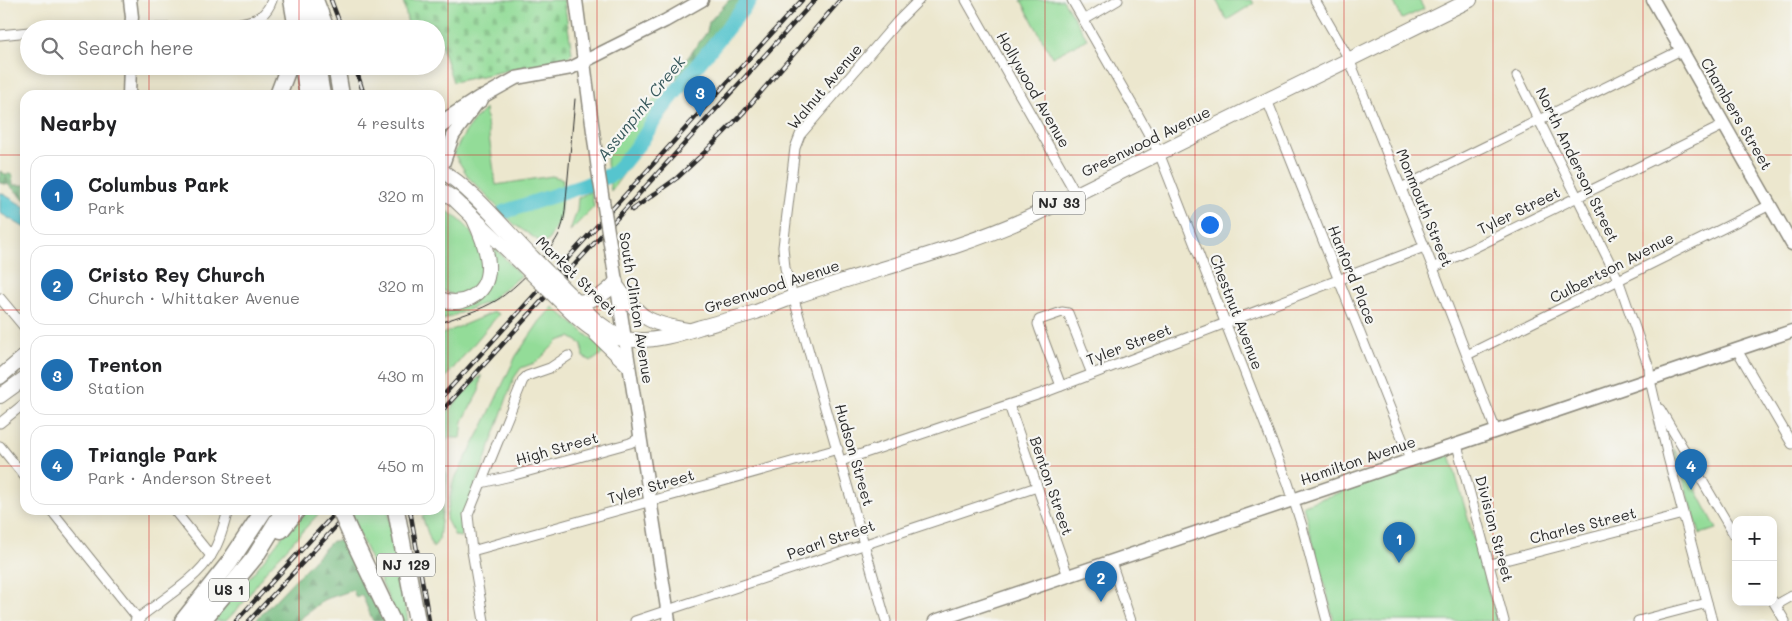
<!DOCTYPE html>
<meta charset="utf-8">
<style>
:root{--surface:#fff;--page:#f6f6f6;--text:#202124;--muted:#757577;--line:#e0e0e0;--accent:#1f6fb2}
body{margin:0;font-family:Mali,sans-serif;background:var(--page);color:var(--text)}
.controls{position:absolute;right:15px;bottom:15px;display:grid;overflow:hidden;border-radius:10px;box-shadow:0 2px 12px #0003}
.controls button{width:45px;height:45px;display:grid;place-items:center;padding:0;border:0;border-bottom:1px solid var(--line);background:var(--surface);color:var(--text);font:25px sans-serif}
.you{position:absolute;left:1209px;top:224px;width:18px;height:18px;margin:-12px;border:4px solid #fff;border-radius:50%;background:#1a73e8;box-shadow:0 0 0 8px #1a73e833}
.badge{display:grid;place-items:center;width:32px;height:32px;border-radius:50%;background:var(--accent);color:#fff;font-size:16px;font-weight:700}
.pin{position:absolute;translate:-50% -41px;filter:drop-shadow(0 1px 2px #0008)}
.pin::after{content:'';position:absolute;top:26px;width:18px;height:15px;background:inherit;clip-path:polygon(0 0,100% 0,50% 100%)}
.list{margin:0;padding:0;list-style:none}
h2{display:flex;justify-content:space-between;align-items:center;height:65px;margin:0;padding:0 20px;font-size:21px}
h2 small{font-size:16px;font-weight:400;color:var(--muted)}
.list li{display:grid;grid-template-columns:32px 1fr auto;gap:15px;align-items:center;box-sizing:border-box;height:80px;margin:0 10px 10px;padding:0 10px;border:1px solid var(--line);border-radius:15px}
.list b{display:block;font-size:19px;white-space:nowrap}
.list p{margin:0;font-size:16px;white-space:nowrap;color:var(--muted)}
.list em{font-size:16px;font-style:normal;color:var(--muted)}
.icon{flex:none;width:28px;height:28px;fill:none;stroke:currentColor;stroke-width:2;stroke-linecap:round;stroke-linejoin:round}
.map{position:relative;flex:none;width:1792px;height:621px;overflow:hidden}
.search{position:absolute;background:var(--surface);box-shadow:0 2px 12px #0003;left:20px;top:20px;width:425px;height:55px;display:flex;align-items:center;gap:12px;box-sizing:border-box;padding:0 18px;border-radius:28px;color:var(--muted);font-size:19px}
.panel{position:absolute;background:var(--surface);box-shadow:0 2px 12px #0003;left:20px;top:90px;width:425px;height:425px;border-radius:15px}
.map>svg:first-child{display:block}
.green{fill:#93dc98;stroke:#5f8462}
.forest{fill:url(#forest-firs);stroke:#507456}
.cemetery{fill:url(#cemetery-stones);stroke:#5f8462}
.water{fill:#57c5ce;stroke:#41787c}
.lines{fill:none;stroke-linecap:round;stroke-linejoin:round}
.river{stroke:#57c5ce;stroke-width:15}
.street-casing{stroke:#8c897c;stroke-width:11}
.secondary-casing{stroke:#8c897c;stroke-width:15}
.primary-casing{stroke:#8c897c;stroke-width:16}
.highway-casing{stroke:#8c897c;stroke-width:19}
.street{stroke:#fff;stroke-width:9}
.secondary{stroke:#fff;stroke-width:12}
.primary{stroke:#fff;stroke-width:14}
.highway{stroke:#fff;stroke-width:16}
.tram{stroke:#2b2b2b;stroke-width:1}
.rail-casing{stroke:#2b2b2b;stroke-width:4.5}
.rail{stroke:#f6f6f2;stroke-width:2.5;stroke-dasharray:8;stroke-linecap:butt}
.secondary-bridge-casing{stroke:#8c897c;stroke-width:15;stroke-linecap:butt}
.primary-bridge-casing{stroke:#8c897c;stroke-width:16;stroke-linecap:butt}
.highway-bridge-casing{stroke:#8c897c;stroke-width:19;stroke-linecap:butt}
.secondary-bridge{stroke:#fff;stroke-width:12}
.primary-bridge{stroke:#fff;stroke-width:14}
.highway-bridge{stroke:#fff;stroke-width:16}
.grid{fill:none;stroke:#d62828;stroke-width:1;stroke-opacity:0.55}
.labels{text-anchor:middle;stroke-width:4.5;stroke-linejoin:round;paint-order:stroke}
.shield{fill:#f6f6f2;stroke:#686867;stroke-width:1}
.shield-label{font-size:14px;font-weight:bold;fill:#2b2b2b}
.street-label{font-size:15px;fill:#2b2b2b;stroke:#f6f6f2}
.water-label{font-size:16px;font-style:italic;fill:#38595c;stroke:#f6f6f2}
</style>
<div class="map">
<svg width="1792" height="621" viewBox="0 0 1792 621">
<defs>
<pattern id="forest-firs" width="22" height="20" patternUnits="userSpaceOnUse" patternTransform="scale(1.25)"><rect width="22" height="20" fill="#76bc80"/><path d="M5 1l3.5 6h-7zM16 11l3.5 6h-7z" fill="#619969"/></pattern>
<pattern id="cemetery-stones" width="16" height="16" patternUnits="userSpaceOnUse" patternTransform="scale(1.25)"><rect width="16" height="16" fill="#93dc98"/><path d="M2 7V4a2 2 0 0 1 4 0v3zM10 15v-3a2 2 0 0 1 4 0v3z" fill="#7fbd83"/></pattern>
</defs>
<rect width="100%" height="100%" fill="#f6f6f2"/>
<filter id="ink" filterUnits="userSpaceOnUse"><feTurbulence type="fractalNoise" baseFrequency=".02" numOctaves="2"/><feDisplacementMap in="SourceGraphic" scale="10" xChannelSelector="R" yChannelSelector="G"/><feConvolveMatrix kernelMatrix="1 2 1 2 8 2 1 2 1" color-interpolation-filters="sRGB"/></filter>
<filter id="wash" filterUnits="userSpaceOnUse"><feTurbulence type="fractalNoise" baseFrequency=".0096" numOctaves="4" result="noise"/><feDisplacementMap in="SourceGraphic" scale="20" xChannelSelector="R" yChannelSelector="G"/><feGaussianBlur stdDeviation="1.12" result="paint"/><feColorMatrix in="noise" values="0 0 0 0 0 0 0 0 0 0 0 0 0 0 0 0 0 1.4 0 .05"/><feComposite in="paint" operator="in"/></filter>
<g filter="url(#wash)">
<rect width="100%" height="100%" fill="#ece7ce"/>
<g class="green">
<polygon points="1021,0 1063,0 1087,39 1052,57"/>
<polygon points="1216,0 1251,0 1254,3 1227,20"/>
<polygon points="1393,0 1419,0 1424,9 1402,19"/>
<polygon points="663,89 676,102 611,191 607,164 607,143 629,128"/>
<path d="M485,109L496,185L552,176L563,179L560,219L548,241L542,243L515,225L469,178L454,154C462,136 471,122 485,109Z"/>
<polygon points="591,191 594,207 570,231 577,210 578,198"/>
<path d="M444,209C455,216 469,226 475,238C485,254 486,278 469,290C464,294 457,296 451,294C447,293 443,290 440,289V216Z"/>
<polygon points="496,249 521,276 487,302 440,321 440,302 470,304"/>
<polygon points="553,307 606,351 592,361 583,357 582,344 570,337 558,341 537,362 521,368 514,378 464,519 461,537 455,536 446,519 453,482 483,426 516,356 540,321"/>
<polygon points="494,312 499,314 440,384 440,335"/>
<polygon points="481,375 479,391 463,421 461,438 447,438 440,454 440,420"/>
<polygon points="1673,448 1675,450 1717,529 1700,534"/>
<polygon points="1450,455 1497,621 1334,621 1303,505"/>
<polygon points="440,464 447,475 443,503 439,539 433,548 422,516 429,513 428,510 440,510"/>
<polygon points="303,510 322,510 265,572 244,602 226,621 211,621 240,590"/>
<polygon points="356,510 388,510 408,621 399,621 351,516"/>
</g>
<g class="forest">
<polygon points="729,0 755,0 687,88 674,76 707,32 709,22"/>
<polygon points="0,171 5,174 12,174 13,185 25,185 25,200 9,185 0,183"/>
<polygon points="332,541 347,541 385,621 373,621 362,595 356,598 353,590 323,600 298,621 255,621"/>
</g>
<polygon class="cemetery" points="403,0 564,0 572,53 568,57 562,59 453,82 434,24 409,29"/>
<polygon class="water" points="0,192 25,207 25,228 0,213"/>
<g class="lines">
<polyline class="river" points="504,212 586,185 615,173 642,140 661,110 750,0"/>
</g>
</g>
<g filter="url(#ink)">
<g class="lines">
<g class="street-casing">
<g id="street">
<polyline points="966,0 1076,194"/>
<polyline points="1072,0 1136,111 1159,153 1288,483 1302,526 1327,621"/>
<polyline points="1315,0 1349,59 1433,268 1496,431"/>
<polyline points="1084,20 1118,0"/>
<path d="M114,29C148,27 235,32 261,16C266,12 270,6 272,0"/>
<polyline points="0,35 29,32"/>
<polyline points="1517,76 1618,279 1649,368 1650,380 1668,457 1712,621"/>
<polyline points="1267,100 1411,461"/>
<polyline points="1401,188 1681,50"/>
<polyline points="1433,268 1724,125"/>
<polyline points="0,298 25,328"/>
<polyline points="1737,350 1792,444"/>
<polyline points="1467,355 1770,205"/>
<polyline points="1061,386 1040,330 1038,324 1039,320 1062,312 1068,313 1092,374"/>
<polyline points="1009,405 1068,576"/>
<polyline points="1660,409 1736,538"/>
<polyline points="0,423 25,403"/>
<polyline points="1457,445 1504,621"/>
<polyline points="0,446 25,477"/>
<polyline points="841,461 1043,393 1424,247"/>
<polyline points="481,483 511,476 630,443 640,438"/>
<polyline points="51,510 140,621"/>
<polyline points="174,510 211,556"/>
<polyline points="472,551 838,449"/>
<polyline points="1111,562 1131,621"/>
<polyline points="1490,564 1683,514"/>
<polyline points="1773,601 1785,621"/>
<polyline points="1776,605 1792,596"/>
<path d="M135,621C159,601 196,581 212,554C220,541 224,525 228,510"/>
<polyline points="484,621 472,551 468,515 523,380 527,376 550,368 568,356"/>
<polyline points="635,621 1037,487"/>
<polyline points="886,621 785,268 783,247 795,148 800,135 897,22 919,0"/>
<polyline points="1638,621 1707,603"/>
</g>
</g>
<g class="secondary-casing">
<g id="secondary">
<polyline points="130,0 132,17 131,29"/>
<polyline points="576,0 598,170"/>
<polyline points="1653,0 1792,244"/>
<polyline points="129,95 130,66"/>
<polyline points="441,170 453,136 480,99 484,96 516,78 571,68 665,21 702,0"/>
<polyline points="612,256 669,621"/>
<polyline points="935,621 1792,331"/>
</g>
</g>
<g class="primary-casing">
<g id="primary">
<path d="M440,170C472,188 505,230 532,257"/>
<polyline points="440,190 453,198 521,263"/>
<path d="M616,285C640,318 647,323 687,330"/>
<polyline points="568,293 596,321 613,333"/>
<path d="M440,299C450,303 461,303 470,298C502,282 484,240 473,217"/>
<path d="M577,302C595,300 604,296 616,282"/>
<path d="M563,304C588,329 598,338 634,340C658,341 679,334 701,327C719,322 738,318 756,312C769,307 781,301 794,297C874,269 957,251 1034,215L1470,0"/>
<polyline points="596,334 628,365"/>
<polyline points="0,377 25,356"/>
<polyline points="0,396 25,378"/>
</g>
</g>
<g class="highway-casing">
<g id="highway">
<polyline points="292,0 297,29"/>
<polyline points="306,0 311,29"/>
<polyline points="315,0 326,29"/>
<polyline points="303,66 308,95"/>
<polyline points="317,66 322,95"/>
<polyline points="336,66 341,95"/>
<polyline points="278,95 289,66"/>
<polyline points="440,125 480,99"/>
<polyline points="396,510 417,621"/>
<polyline points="281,530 297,510"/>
<polyline points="352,537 392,621"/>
<polyline points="183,621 229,563 264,510"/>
<polyline points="202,621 255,557 284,510"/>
</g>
</g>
<use href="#street" class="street"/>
<use href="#secondary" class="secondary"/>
<use href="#primary" class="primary"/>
<use href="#highway" class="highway"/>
<g class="tram">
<path d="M440,323C459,316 479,311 497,300C515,289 548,255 558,236C562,228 564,220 565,211L575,99"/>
<polyline points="415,510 416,513"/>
</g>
<g class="rail-casing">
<g id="rail">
<polyline points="331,0 342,29"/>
<polyline points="355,66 364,95"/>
<polyline points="632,210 677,178 704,153 743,113 840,0"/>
<polyline points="440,399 802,0"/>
<polyline points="440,413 815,0"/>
<polyline points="410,510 429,621"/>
<polyline points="236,621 338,510"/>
<polyline points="249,621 351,510"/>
</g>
</g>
<use href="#rail" class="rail"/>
<g class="secondary-bridge-casing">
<polyline id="secondary-bridge" points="598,170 612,256"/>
</g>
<g class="primary-bridge-casing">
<g id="primary-bridge">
<polyline points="532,257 568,293"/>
<polyline points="521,263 563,304"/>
</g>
</g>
<g class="highway-bridge-casing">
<polyline id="highway-bridge" points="340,510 352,537"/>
</g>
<use href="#secondary-bridge" class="secondary-bridge"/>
<use href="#primary-bridge" class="primary-bridge"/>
<use href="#highway-bridge" class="highway-bridge"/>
</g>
</g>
<path class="grid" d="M149,0V29M299,0V29M448,0V621M597,0V621M747,0V621M896,0V621M1045,0V621M1195,0V621M1344,0V621M1493,0V621M1643,0V621M149,66V95M299,66V95M0,155H25M440,155H1792M0,310H25M440,310H1792M0,466H25M440,466H1792M149,510V621M299,510V621"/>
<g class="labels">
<g class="shield">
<rect x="1033" y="191.5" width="52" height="23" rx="4"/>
<rect x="377" y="553.5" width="58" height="23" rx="4"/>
<rect x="209" y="578.5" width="40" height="23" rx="4"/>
</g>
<g class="shield-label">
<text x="1059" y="208">NJ 33</text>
<text x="406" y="570">NJ 129</text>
<text x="229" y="595">US 1</text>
</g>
<g class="street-label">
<text transform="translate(825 87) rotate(-50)" y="5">Walnut Avenue</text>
<text transform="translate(1033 90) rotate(60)" y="5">Hollywood Avenue</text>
<text transform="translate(1736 114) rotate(60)" y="5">Chambers Street</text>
<text transform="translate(1146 142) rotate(-26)" y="5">Greenwood Avenue</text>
<text transform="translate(1577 165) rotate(64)" y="5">North Anderson Street</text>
<text transform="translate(1424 208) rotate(68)" y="5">Monmouth Street</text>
<text transform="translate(1519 211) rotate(-26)" y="5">Tyler Street</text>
<text transform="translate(1612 268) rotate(-27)" y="5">Culbertson Avenue</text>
<text transform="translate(1352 275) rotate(68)" y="5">Hanford Place</text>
<text transform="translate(576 276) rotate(44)" y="5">Market Street</text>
<text transform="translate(772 287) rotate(-18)" y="5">Greenwood Avenue</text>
<text transform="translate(636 308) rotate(81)" y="5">South Clinton Avenue</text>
<text transform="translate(1236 312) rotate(69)" y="5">Chestnut Avenue</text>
<text transform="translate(1129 345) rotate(-21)" y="5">Tyler Street</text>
<text transform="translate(557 449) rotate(-16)" y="5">High Street</text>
<text transform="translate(854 455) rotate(74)" y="5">Hudson Street</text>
<text transform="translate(1358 461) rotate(-19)" y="5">Hamilton Avenue</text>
<text transform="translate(1051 486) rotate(71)" y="5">Benton Street</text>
<text transform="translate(651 487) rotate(-16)" y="5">Tyler Street</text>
<text transform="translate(1583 526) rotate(-14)" y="5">Charles Street</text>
<text transform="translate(1494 529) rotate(75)" y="5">Division Street</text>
<text transform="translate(831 540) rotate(-19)" y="5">Pearl Street</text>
</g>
<g class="water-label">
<text transform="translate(641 108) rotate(-51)" y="6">Assunpink Creek</text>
</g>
</g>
</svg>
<div class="controls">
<button>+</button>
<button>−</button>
</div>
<div class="you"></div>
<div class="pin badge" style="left:1399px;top:563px">1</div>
<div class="pin badge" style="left:1101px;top:602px">2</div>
<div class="pin badge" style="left:700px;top:117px">3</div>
<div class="pin badge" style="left:1691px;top:490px">4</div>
<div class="search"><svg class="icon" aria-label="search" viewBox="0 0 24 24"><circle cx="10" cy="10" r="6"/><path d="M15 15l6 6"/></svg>Search here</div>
<section class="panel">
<h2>Nearby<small>4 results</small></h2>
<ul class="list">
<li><span class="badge">1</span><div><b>Columbus Park</b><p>Park</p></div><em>320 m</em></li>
<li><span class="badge">2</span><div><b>Cristo Rey Church</b><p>Church · Whittaker Avenue</p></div><em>320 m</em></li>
<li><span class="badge">3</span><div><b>Trenton</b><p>Station</p></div><em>430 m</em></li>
<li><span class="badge">4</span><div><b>Triangle Park</b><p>Park · Anderson Street</p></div><em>450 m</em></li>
</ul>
</section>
</div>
